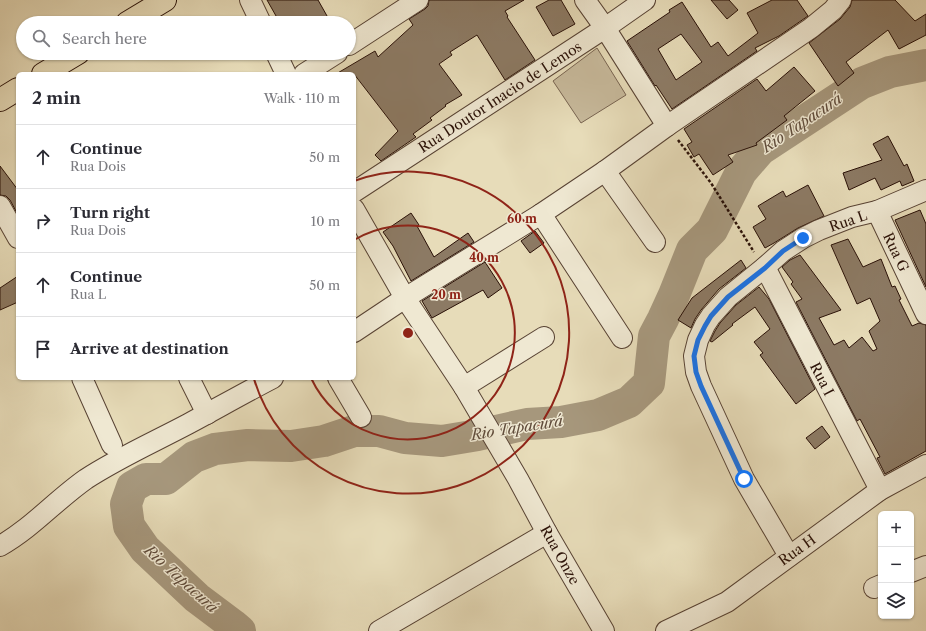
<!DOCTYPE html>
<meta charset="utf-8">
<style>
:root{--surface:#fff;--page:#f2f2f3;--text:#2b2b33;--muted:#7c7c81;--line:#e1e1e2}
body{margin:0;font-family:"Libre Caslon Text",serif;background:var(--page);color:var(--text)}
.controls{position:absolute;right:12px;bottom:12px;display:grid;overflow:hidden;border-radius:6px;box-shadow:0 1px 3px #0004}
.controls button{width:36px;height:36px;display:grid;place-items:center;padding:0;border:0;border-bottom:1px solid var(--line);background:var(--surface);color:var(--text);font:20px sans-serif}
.stop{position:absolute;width:12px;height:12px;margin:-9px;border:3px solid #1a73e8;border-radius:50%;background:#fff}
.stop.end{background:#1a73e8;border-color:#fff;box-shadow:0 1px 4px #0008}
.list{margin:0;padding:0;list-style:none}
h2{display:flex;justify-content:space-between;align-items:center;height:52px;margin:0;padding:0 16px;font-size:17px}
h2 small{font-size:13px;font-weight:400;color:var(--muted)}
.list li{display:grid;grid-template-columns:26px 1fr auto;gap:12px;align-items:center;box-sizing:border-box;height:64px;padding:0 16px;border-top:1px solid var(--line)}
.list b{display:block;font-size:15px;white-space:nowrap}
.list p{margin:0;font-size:13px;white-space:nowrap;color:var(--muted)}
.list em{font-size:13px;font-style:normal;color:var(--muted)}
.icon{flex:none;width:22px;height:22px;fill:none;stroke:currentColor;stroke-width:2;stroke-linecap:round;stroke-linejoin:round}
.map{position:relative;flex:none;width:926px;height:631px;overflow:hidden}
.search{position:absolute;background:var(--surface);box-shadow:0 1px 3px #0004;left:16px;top:16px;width:340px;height:44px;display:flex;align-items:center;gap:10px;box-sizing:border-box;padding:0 14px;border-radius:22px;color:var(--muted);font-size:15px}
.panel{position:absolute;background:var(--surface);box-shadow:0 1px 3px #0004;left:16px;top:72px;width:340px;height:308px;border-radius:6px}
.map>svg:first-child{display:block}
.green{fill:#c7b99b;stroke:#786451}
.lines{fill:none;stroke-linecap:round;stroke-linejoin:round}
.river{stroke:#a6977c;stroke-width:32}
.building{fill:#8c7a64;stroke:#291007;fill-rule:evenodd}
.minor-casing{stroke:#584334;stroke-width:22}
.major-casing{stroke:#291007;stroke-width:24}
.path{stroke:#291007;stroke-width:2.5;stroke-dasharray:3 2;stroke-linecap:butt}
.minor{stroke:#efe8d2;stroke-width:20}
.major{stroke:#e7dcb9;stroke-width:22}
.route{stroke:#1a73e8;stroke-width:5}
.ring{fill:none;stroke:#8f2418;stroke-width:2}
.labels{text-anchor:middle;stroke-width:3;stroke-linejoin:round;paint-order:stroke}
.street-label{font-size:14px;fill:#291007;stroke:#efe8d2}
.water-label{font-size:15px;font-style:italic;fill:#614d3c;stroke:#efe8d2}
.centre{fill:#8f2418;stroke:#efe8d2;stroke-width:2}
.ring-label{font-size:12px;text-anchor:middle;font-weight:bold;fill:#8f2418;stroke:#efe8d2;stroke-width:3;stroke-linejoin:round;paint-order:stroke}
</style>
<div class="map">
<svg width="926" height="631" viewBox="0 0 926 631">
<rect width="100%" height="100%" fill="#e7dcb9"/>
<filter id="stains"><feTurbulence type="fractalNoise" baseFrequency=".005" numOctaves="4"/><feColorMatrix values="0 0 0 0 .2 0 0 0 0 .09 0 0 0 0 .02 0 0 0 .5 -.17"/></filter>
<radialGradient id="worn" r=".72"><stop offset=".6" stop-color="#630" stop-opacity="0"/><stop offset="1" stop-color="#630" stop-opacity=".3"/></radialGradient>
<polygon class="green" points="597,48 626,95 581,123 553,81"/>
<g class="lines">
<polyline class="river" points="240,631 233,625 197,598 145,549 129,526 126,504 132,487 146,479 166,479 194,457 215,449 248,445 291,446 324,441 354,431 379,431 405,438 442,441 478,435 527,424 561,422 598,415 629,402 649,383 654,336 663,319 674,295 692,250 712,230 741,172 760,150 862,83 890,72 926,65"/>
</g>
<g class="building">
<polygon points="267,0 318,0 331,23 280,23"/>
<polygon points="429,0 524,0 505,11 508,16 507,17 535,60 505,80 477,35 450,52 452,55 439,64 462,95 445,105 446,106 430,118 432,120 413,134 416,137 381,161 375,155 398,131 354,74 336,74 375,51 378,57 413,25 409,19 425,9 428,6"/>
<polygon points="549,0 561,0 575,24 553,36 536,7"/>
<polygon points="711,0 729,0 738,10 727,19"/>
<path d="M772,0H797L808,16L779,36L755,48L757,51L672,109L656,85L655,86L627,41L670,12L669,10L682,2L711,47L718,42L728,56L758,33L747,13ZM681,34L702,62L676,80L658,49Z"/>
<polygon points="852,0 895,0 915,21 926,14 926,35 899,49 888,30 846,62 854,73 838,86 809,43 840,19 850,7"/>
<polygon points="794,67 815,91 784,116 787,120 756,143 757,145 728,155 733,162 713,175 699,154 694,157 687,145 692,142 684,129 757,79 766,91"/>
<polygon points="888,136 904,166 907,164 914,181 902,186 900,181 881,190 875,178 849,190 843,173 882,160 873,144"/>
<polygon points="0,166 18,190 18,215 10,200 6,196 0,195"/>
<polygon points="808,185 824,216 798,228 774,243 765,248 753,227 766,219 758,206 783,191 786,197"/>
<polygon points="920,210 926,224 926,287 895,220"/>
<polygon points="411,213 419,225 417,226 434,257 468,233 474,242 411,281 393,246 383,232"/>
<polygon points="535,231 544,243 530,253 521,241"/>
<polygon points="848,239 863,267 881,259 892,287 895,286 901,299 899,300 912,326 919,323 926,325 926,451 885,474 877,458 880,457 860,419 857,421 796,302 802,299 791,284 793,282 782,267 790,260 800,255 841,310 819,318 834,345 844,340 849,348 862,337 873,351 877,349 869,331 880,321 870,298 857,304 831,245"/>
<polygon points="741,260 746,268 719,289 701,310 695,319 691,328 678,320 692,298"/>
<polygon points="485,262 502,288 488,298 483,290 432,318 422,301"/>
<polygon points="18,276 18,302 0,310 0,288"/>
<polygon points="759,287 769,299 815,389 796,404 760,355 763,353 754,342 770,329 755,307 732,324 733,325 712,342 710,341 715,331 720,323 736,305"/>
<polygon points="822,426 830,437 815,449 806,438"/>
</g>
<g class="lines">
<g class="minor-casing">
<g id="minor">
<polyline points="250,0 261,23"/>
<polyline points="585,0 605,28 667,126"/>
<polyline points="349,45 418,0"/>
<polyline points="276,53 286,74"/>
<polyline points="304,74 337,53"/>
<polyline points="605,171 655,242"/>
<polyline points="354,192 605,28 645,0"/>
<polyline points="0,206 18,238"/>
<polyline points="354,209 405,298 464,387 518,479 547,533 604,631"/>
<polyline points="877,211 926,314"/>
<polyline points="541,214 622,338"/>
<polyline points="765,267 880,490"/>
<polyline points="354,332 405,298 541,214 605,171 667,126 811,28 833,10 841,0"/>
<polyline points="82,378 112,445"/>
<polyline points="189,378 207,414"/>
<polyline points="338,378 361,417"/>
<polyline points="464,387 544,337"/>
<path d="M0,546C32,528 56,500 86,479C118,458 154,442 188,424C216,409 244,393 273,378"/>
<polyline points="789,556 744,479 701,386 696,372 694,356 698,340 705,325 711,316 728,297 765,267 783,251 803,238 819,230 852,217 877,211 926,190"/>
<polyline points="911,572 926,566"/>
<polyline points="874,588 881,585"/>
<polyline points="379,631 547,533"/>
<polyline points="666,631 727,602 880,490 926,465"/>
</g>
</g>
<g class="major-casing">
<g id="major">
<polyline points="127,23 165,0"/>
<polyline points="43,74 78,53"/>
<polyline points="0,100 18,89"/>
</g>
</g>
<polyline class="path" points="678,140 711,183 754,252"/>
<use href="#minor" class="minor"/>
<use href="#major" class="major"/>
</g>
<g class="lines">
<polyline class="route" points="744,479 701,386 696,372 694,356 698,340 705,326 711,316 728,297 765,268 783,251 803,238"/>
</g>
<g class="ring">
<path d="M354 333A54 54 0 1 1 354 333"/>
<path d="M354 240A107 107 0 1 1 311 378"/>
<path d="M354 181A161 161 0 1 1 254 379"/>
</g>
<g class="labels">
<g class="street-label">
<text transform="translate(500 97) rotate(-33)" y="5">Rua Doutor Inacio de Lemos</text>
<text transform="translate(848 221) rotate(-19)" y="5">Rua L</text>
<text transform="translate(896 252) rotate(65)" y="5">Rua G</text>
<text transform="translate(822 379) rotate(63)" y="5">Rua I</text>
<text transform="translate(797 550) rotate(-36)" y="5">Rua H</text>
<text transform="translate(560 555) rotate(61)" y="5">Rua Onze</text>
</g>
<g class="water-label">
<text transform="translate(802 123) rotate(-34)" y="5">Rio Tapacurá</text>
<text transform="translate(517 428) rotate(-9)" y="5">Rio Tapacurá</text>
<text transform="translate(181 579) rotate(42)" y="5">Rio Tapacurá</text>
</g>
</g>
<circle cx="408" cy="333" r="6" class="centre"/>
<g class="ring-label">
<text x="522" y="223">60 m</text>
<text x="484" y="262">40 m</text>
<text x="446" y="299">20 m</text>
</g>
<rect width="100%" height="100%" filter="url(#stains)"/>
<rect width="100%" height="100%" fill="url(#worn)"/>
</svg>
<div class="controls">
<button>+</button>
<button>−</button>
<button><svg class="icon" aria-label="layers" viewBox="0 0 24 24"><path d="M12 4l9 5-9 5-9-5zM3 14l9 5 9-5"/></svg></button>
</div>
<div class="stop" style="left:744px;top:479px"></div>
<div class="stop end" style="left:803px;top:238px"></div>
<div class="search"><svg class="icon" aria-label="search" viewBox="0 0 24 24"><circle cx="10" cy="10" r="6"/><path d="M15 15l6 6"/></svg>Search here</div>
<section class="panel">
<h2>2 min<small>Walk · 110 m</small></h2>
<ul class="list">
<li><svg class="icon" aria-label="ahead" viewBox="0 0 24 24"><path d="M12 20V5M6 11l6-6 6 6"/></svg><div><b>Continue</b><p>Rua Dois</p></div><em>50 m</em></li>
<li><svg class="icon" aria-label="right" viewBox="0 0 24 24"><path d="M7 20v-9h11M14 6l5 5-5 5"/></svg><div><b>Turn right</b><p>Rua Dois</p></div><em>10 m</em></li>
<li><svg class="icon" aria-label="ahead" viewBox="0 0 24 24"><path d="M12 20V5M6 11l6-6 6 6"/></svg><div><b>Continue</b><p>Rua L</p></div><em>50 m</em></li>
<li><svg class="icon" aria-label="arrive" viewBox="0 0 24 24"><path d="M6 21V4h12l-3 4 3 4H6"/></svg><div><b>Arrive at destination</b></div></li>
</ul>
</section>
</div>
